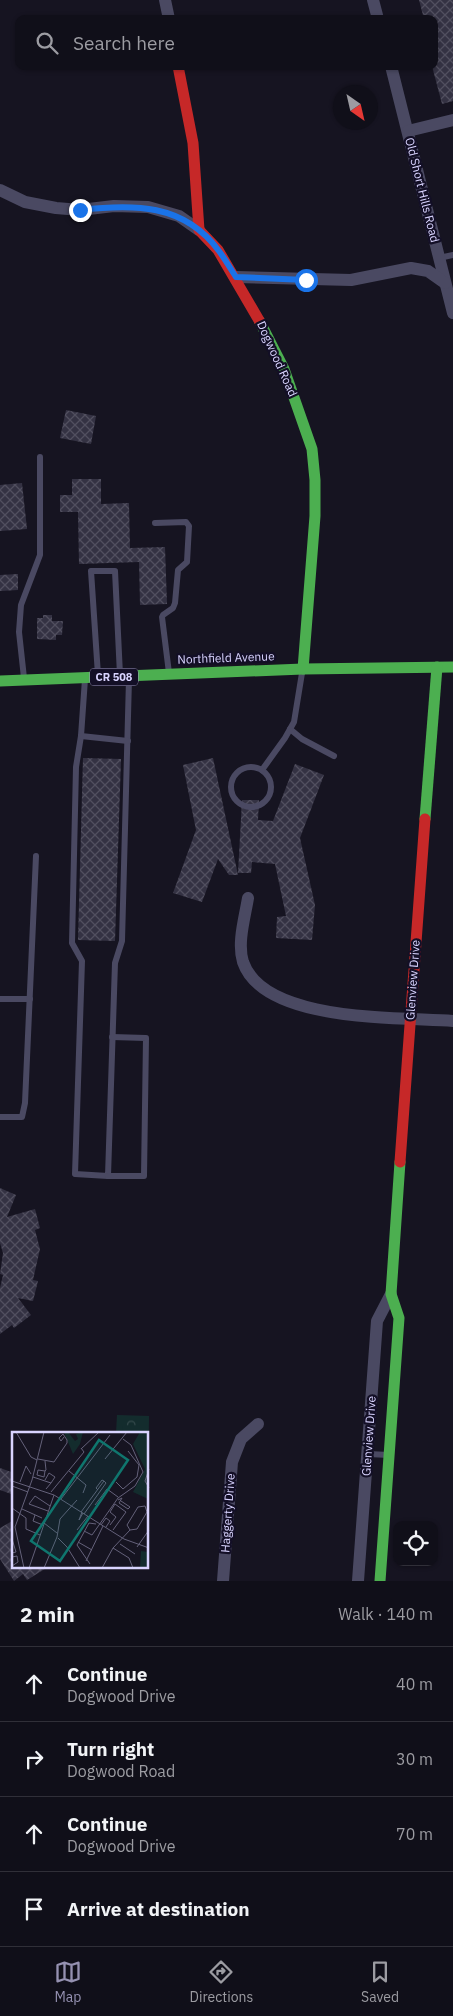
<!DOCTYPE html>
<meta charset="utf-8">
<style>
:root{--surface:#100f19;--page:#191822;--text:#f1f3f6;--muted:#9c9ca2;--line:#302f38;--accent:#9591b1}
body{margin:0;font-family:"IBM Plex Sans",sans-serif;background:var(--page);color:var(--text)}
.controls{position:absolute;right:15px;bottom:15px;display:grid;overflow:hidden;border-radius:10px;box-shadow:0 1px 4px #0004}
.controls button{width:45px;height:45px;display:grid;place-items:center;padding:0;border:0;border-bottom:1px solid var(--line);background:var(--surface);color:var(--text);font:25px sans-serif}
.compass{position:absolute;left:333px;top:85px;width:45px;height:45px;border-radius:50%;background:var(--surface);box-shadow:0 1px 4px #0004;rotate:146deg}
.stop{position:absolute;width:15px;height:15px;margin:-11px;border:4px solid #1a73e8;border-radius:50%;background:#fff}
.stop.end{background:#1a73e8;border-color:#fff;box-shadow:0 1px 5px #0008}
.list{margin:0;padding:0;list-style:none}
h2{display:flex;justify-content:space-between;align-items:center;height:65px;margin:0;padding:0 20px;font-size:21px}
h2 small{font-size:16px;font-weight:400;color:var(--muted)}
.list li{display:grid;grid-template-columns:32px 1fr auto;gap:15px;align-items:center;box-sizing:border-box;height:75px;padding:0 20px;border-top:1px solid var(--line)}
.list b{display:block;font-size:19px;white-space:nowrap}
.list p{margin:0;font-size:16px;white-space:nowrap;color:var(--muted)}
.list em{font-size:16px;font-style:normal;color:var(--muted)}
.icon{flex:none;width:28px;height:28px;fill:none;stroke:currentColor;stroke-width:2;stroke-linecap:round;stroke-linejoin:round}
.map{position:relative;flex:none;width:453px;height:1581px;overflow:hidden}
.search{position:absolute;background:var(--surface);box-shadow:0 1px 4px #0004;left:15px;right:15px;top:15px;height:55px;display:flex;align-items:center;gap:12px;box-sizing:border-box;padding:0 18px;border-radius:10px;color:var(--muted);font-size:19px}
.sheet{height:365px;background:var(--surface)}
nav{display:flex;justify-content:space-around;align-items:center;box-sizing:border-box;height:70px;border-top:1px solid var(--line);background:var(--surface);font-size:14px;color:var(--muted)}
nav a{display:grid;justify-items:center;gap:2px}
nav .on{color:var(--accent)}
.map>svg:first-child{display:block}
.forest{fill:url(#forest-crowns)}
.pitch{fill:#132c2d}
.building{fill:url(#building-cross-hatch)}
.lines{fill:none;stroke-linecap:round;stroke-linejoin:round}
.lane{stroke:#4a4962;stroke-width:6}
.street{stroke:#4a4962;stroke-width:12}
.fast{stroke:#4caf50;stroke-width:11}
.jam{stroke:#c62828;stroke-width:11}
.route{stroke:#1a73e8;stroke-width:6}
.labels{text-anchor:middle;stroke-width:4.5;stroke-linejoin:round;paint-order:stroke}
.shield{fill:#130f26;stroke:#9e99be;stroke-width:1}
.shield-label{font-size:11px;font-weight:bold;fill:#d9d4ff}
.street-label{font-size:12px;fill:#d9d4ff;stroke:#130f26}
.inset-road{fill:none;stroke:#64617a;stroke-width:1}
.view{fill:#0f766e;fill-opacity:0.15;stroke:#0f766e;stroke-width:2.5}
.inset-edge{fill:none;stroke:#d9d4ff;stroke-width:2.5}
</style>
<div class="map">
<svg width="453" height="1581" viewBox="0 0 453 1581">
<defs>
<pattern id="forest-crowns" width="20" height="18" patternUnits="userSpaceOnUse" patternTransform="scale(1.25)"><rect width="20" height="18" fill="#132c2d"/><path d="M2 6a3 3 0 1 1 6 0M12 15a3 3 0 1 1 6 0" fill="none" stroke="#354a4c"/></pattern>
<pattern id="building-cross-hatch" width="8" height="8" patternUnits="userSpaceOnUse" patternTransform="scale(1.25)"><rect width="8" height="8" fill="#343243"/><path d="M0 0l8 8M0 8l8-8" fill="none" stroke="#514f5f"/></pattern>
</defs>
<rect width="100%" height="100%" fill="#161421"/>
<polygon class="forest" points="117,1415 149,1416 148,1479 148,1434 116,1434"/>
<polygon class="pitch" points="123,1426 142,1426 142,1433 122,1433"/>
<g class="building">
<polygon points="419,0 453,0 453,101 442,104 432,66 434,66 434,19 424,19"/>
<polygon points="66,410 96,416 91,444 60,438"/>
<polygon points="72,479 101,479 101,504 129,503 130,548 165,547 167,604 140,605 139,562 79,564 78,512 60,512 60,495 72,495"/>
<polygon points="22,483 27,529 0,531 0,485"/>
<polygon points="18,574 18,590 0,591 0,575"/>
<polygon points="43,615 52,615 52,621 63,621 62,635 56,635 56,640 37,639 37,618 43,618"/>
<polygon points="83,758 121,759 115,941 78,940"/>
<polygon points="213,758 238,875 229,875 218,859 202,902 173,893 196,830 183,765"/>
<polygon points="295,764 324,775 300,838 315,905 312,940 276,938 277,917 286,916 275,864 252,862 251,873 238,873 242,800 259,800 258,820 273,821"/>
<polygon points="0,1188 16,1195 7,1217 35,1209 40,1228 35,1230 40,1249 33,1280 38,1281 33,1301 18,1298 31,1315 14,1328 12,1325 0,1334 0,1288 3,1275 0,1274 3,1253 0,1243"/>
<polygon points="0,1468 14,1473 14,1495 0,1490"/>
<polygon points="14,1520 14,1567 48,1567 27,1580 23,1574 14,1581 0,1559 0,1528"/>
</g>
<g class="lines">
<g class="lane">
<polyline points="439,258 453,255"/>
<polyline points="155,523 186,522 189,526 187,562 178,570 175,603 173,608 163,615 162,617 169,673"/>
<polyline points="98,675 91,571 115,571 120,675"/>
<polyline points="24,678 19,632 21,605 40,555 40,457"/>
<polyline points="85,679 81,736 76,767 72,943 82,961 75,1174 108,1176 115,963 122,941 129,679"/>
<polyline points="290,729 302,739 334,756"/>
<polyline points="81,736 128,741"/>
<circle cx="251" cy="787" r="20"/>
<polyline points="262,770 285,738 294,722 302,673"/>
<polyline points="0,999 30,999"/>
<polyline points="0,1117 22,1117 25,1103 36,856"/>
<polyline points="108,1176 144,1176 146,1038 112,1037"/>
<polyline points="368,1454 389,1455"/>
</g>
<g class="street">
<polyline points="165,0 169,19"/>
<polyline points="373,0 378,19"/>
<polyline points="391,66 453,313"/>
<polyline points="408,131 453,120"/>
<polyline points="0,190 25,202 56,208 80,210 114,206 148,207 179,216 199,230"/>
<polyline points="236,277 351,280 411,268 428,271 445,283"/>
<path d="M248,898C245,917 237,943 243,962C264,1023 400,1017 453,1021"/>
<polyline points="223,1581 232,1462 241,1439 258,1424"/>
<polyline points="358,1581 377,1321 391,1294"/>
</g>
<g class="fast">
<polyline points="260,322 284,369 312,449 315,480 315,516 303,669"/>
<polyline points="0,681 303,669 453,667"/>
<polyline points="425,819 437,667"/>
<polyline points="380,1581 399,1318 391,1294 400,1162"/>
</g>
<g class="jam">
<polyline points="178,66 193,143 199,230 218,250 260,322"/>
<polyline points="400,1162 425,819"/>
</g>
</g>
<g class="lines">
<path class="route" d="M80,210C133,204 184,203 219,251C225,259 230,268 236,277L306,280"/>
</g>
<g class="labels">
<rect class="shield" x="90" y="668.5" width="48" height="17" rx="4"/>
<g class="shield-label">
<text x="114" y="681">CR 508</text>
</g>
<g class="street-label">
<text transform="translate(422 190) rotate(76)" y="4">Old Short Hills Road</text>
<text transform="translate(277 359) rotate(66)" y="4">Dogwood Road</text>
<text transform="translate(226 658) rotate(-2)" y="4">Northfield Avenue</text>
<text transform="translate(413 980) rotate(-86)" y="4">Glenview Drive</text>
<text transform="translate(369 1436) rotate(-86)" y="4">Glenview Drive</text>
<text transform="translate(228 1513) rotate(-86)" y="4">Haggerty Drive</text>
</g>
</g>
<g transform="translate(12 1432)">
<rect width="136" height="136" fill="#161421"/>
<path d="M52,0H56L63,9L66,7L64,2L71,0L68,12L61,22ZM128,0H136V67L121,60L133,37L121,12ZM129,119L136,120V136H128Z" fill="#132c2d"/>
<path class="inset-road" d="M4,0L19,25L25,28M69,17L87,0M26,27L42,30L55,11V8L51,2L47,6L49,9L52,5M93,27L115,0M33,29L34,38L33,39L32,45L25,43L26,38L33,39M137,37L133,49L137,56M57,39L74,53L71,61M21,45L39,51L34,57M33,48L37,41L43,45L39,51M0,49L42,63L112,107L137,116M8,50L14,34L19,42M104,50L111,57L125,45L127,33L116,19M0,54L16,60M86,58L84,56L90,48L92,49M39,60L72,20L69,16M49,67L98,3M106,68L110,66L107,71L116,77L118,75L109,69M83,73L95,57L106,65M0,76L14,86V97L28,103M10,77L30,86M36,79L17,72L23,64L38,74M69,80L92,49L94,51L72,82M70,80L67,88L71,81M23,83L21,89L31,93M32,91L45,101M89,93L94,86L98,89L94,95M98,93L104,85L98,80L103,72L114,80L101,98M65,98L76,84M72,99L80,103L106,66L123,54L131,40L119,13L111,7M46,106L55,115L68,136M0,107L4,120L0,121M66,110L80,118M108,112L123,122M125,115L137,98M101,116L117,126L121,136M0,125L5,124L6,130L0,134M74,129L91,94M78,132L65,113L77,91L84,92M12,136L3,95L20,48L32,0M17,136L42,63M32,136L45,105L48,87L65,68M90,136L101,116L118,98L115,93L126,75L133,74L135,80L125,97L118,98"/>
<path class="view" d="M87,8L116,28L48,129L19,109Z"/>
<rect width="136" height="136" class="inset-edge"/>
</g>
</svg>
<div class="controls">
<button><svg class="icon" aria-label="locate" viewBox="0 0 24 24"><circle cx="12" cy="12" r="6"/><path d="M12 2v4M12 18v4M2 12h4M18 12h4"/></svg></button>
</div>
<svg class="compass" viewBox="-18 -18 36 36"><path d="M0-13l5 13h-10z" fill="#e53935"/><path d="M0 13l5-13h-10z" fill="#9c9ca2"/></svg>
<div class="stop" style="left:306px;top:280px"></div>
<div class="stop end" style="left:80px;top:210px"></div>
<div class="search"><svg class="icon" aria-label="search" viewBox="0 0 24 24"><circle cx="10" cy="10" r="6"/><path d="M15 15l6 6"/></svg>Search here</div>
</div>
<section class="sheet">
<h2>2 min<small>Walk · 140 m</small></h2>
<ul class="list">
<li><svg class="icon" aria-label="ahead" viewBox="0 0 24 24"><path d="M12 20V5M6 11l6-6 6 6"/></svg><div><b>Continue</b><p>Dogwood Drive</p></div><em>40 m</em></li>
<li><svg class="icon" aria-label="right" viewBox="0 0 24 24"><path d="M7 20v-9h11M14 6l5 5-5 5"/></svg><div><b>Turn right</b><p>Dogwood Road</p></div><em>30 m</em></li>
<li><svg class="icon" aria-label="ahead" viewBox="0 0 24 24"><path d="M12 20V5M6 11l6-6 6 6"/></svg><div><b>Continue</b><p>Dogwood Drive</p></div><em>70 m</em></li>
<li><svg class="icon" aria-label="arrive" viewBox="0 0 24 24"><path d="M6 21V4h12l-3 4 3 4H6"/></svg><div><b>Arrive at destination</b></div></li>
</ul>
</section>
<nav>
<a class="on"><svg class="icon" aria-label="map" viewBox="0 0 24 24"><path d="M3 6l6-2 6 2 6-2v14l-6 2-6-2-6 2zM9 4v14M15 6v14"/></svg>Map</a>
<a><svg class="icon" aria-label="directions" viewBox="0 0 24 24"><path d="M12 3l9 9-9 9-9-9zM9 14v-3h6M13 9l2 2-2 2"/></svg>Directions</a>
<a><svg class="icon" aria-label="saved" viewBox="0 0 24 24"><path d="M7 4h10v16l-5-4-5 4z"/></svg>Saved</a>
</nav>
